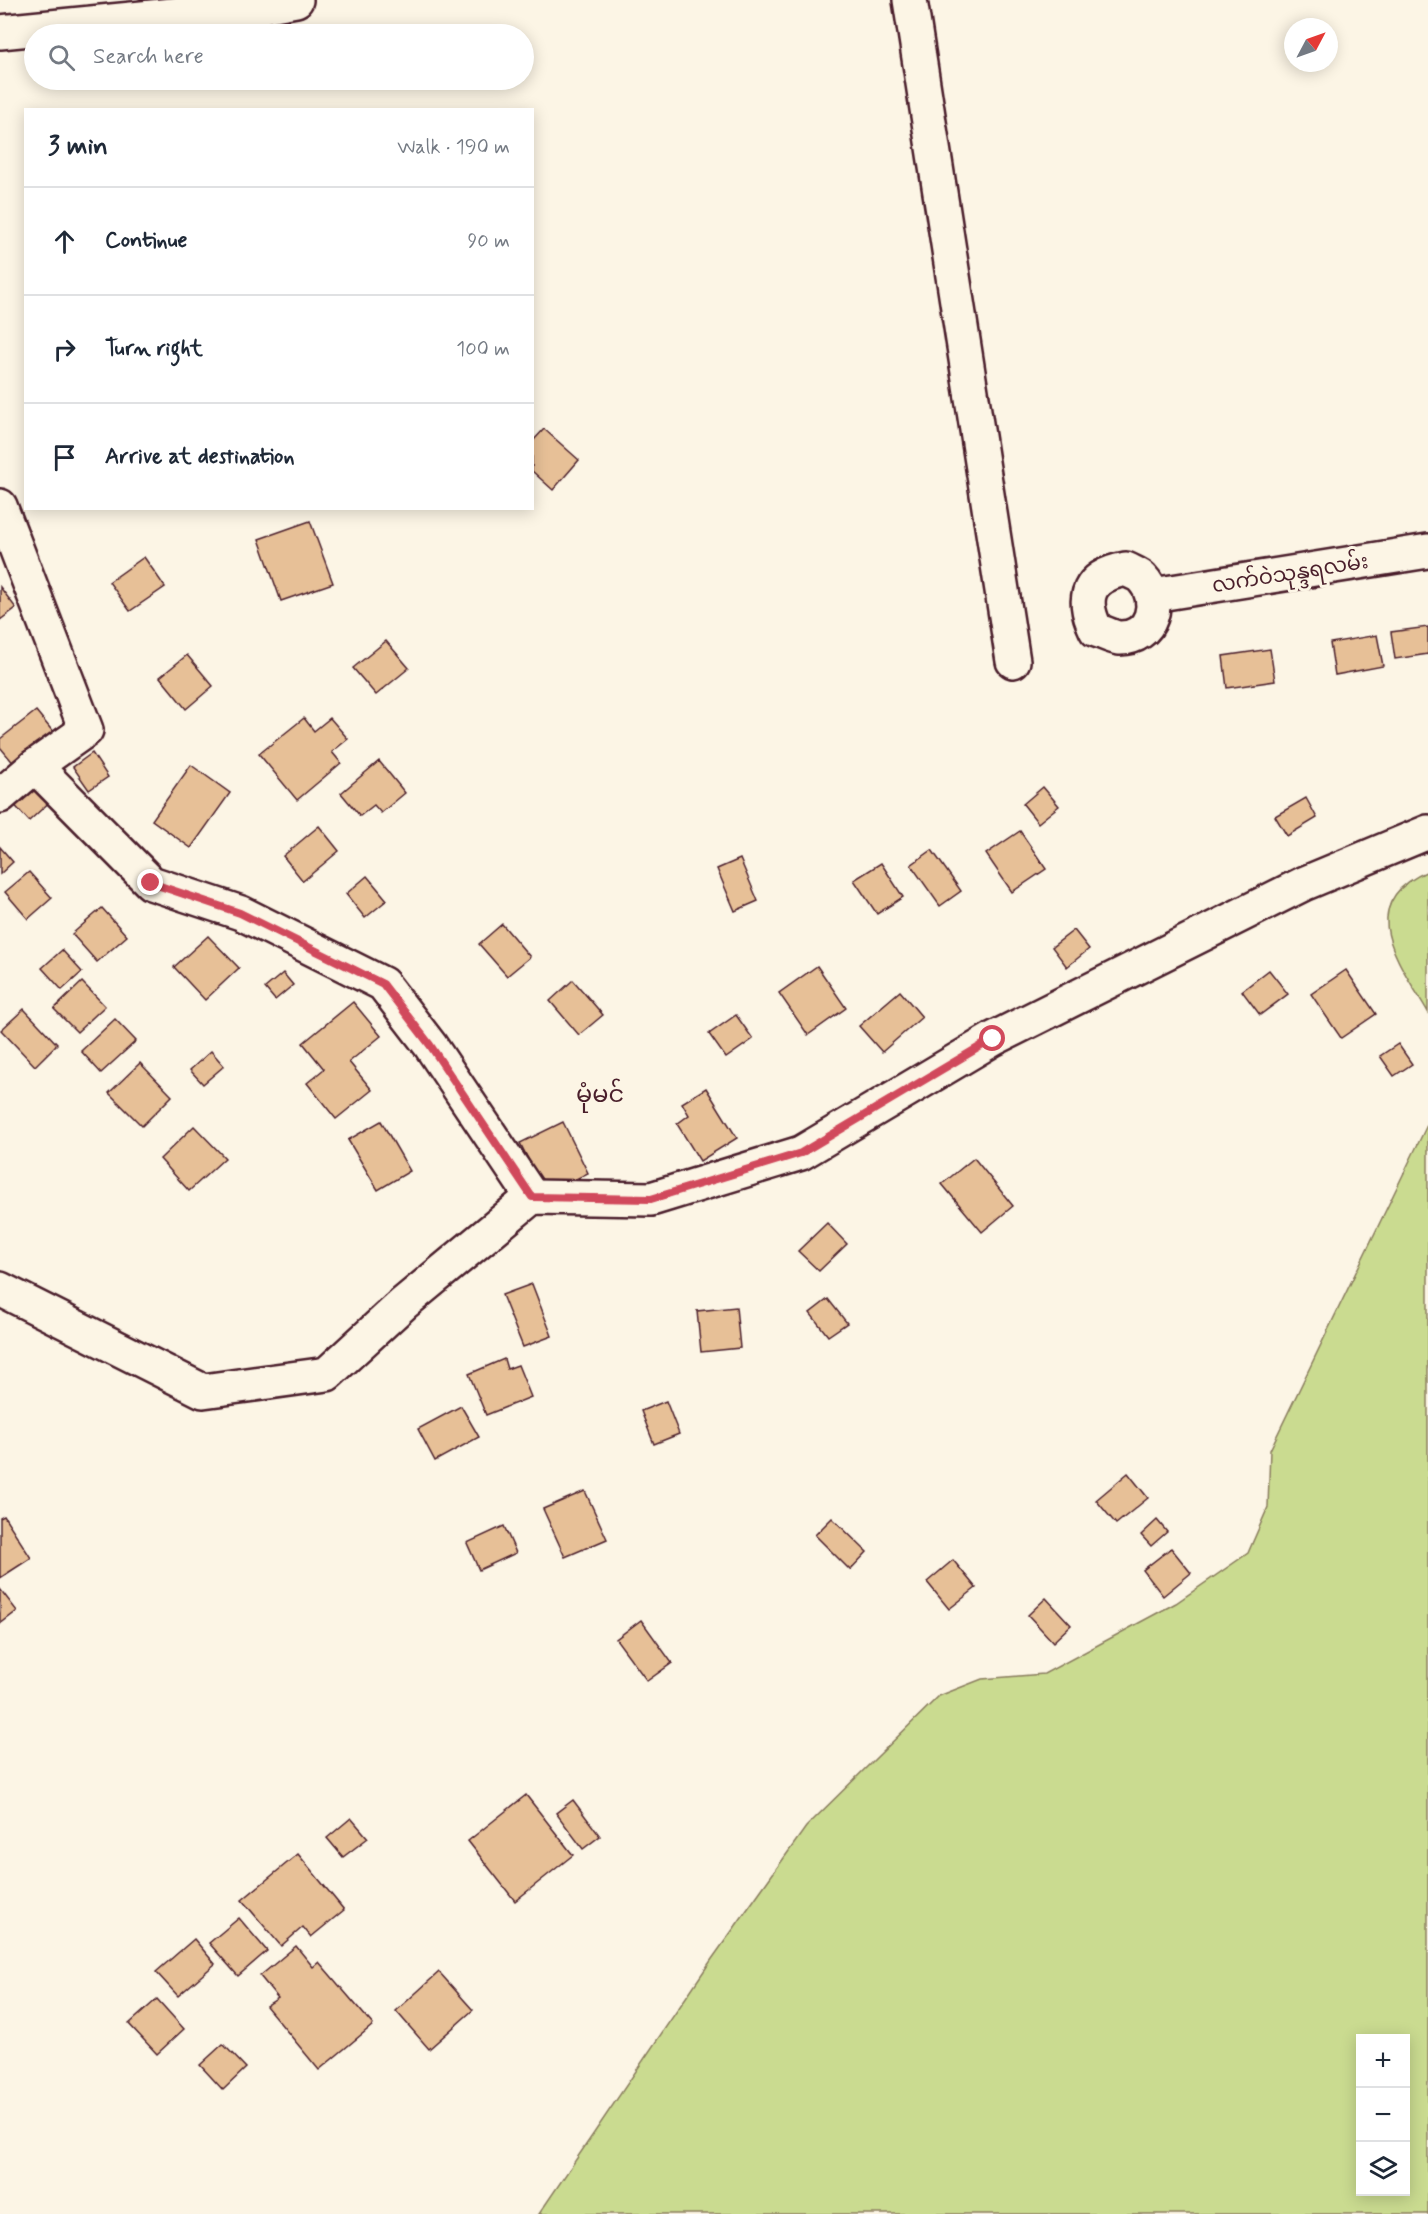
<!DOCTYPE html>
<meta charset="utf-8">
<style>
:root{--surface:#fff;--page:#f6f6f7;--text:#1f2937;--muted:#747a83;--line:#e0e1e3}
body{margin:0;font-family:Mynerve,"Noto Sans Myanmar",sans-serif;background:var(--page);color:var(--text)}
.controls{position:absolute;right:18px;bottom:18px;display:grid;overflow:hidden;border-radius:0px;box-shadow:0 3px 15px #0003}
.controls button{width:54px;height:54px;display:grid;place-items:center;padding:0;border:0;border-bottom:2px solid var(--line);background:var(--surface);color:var(--text);font:30px sans-serif}
.compass{position:absolute;left:1284px;top:18px;width:54px;height:54px;border-radius:50%;background:var(--surface);box-shadow:0 3px 15px #0003;rotate:49deg}
.stop{position:absolute;width:18px;height:18px;margin:-14px;border:4px solid #d1495b;border-radius:50%;background:#fff}
.stop.end{background:#d1495b;border-color:#fff;box-shadow:0 2px 6px #0008}
.list{margin:0;padding:0;list-style:none}
h2{display:flex;justify-content:space-between;align-items:center;height:78px;margin:0;padding:0 24px;font-size:26px}
h2 small{font-size:20px;font-weight:400;color:var(--muted)}
.list li{display:grid;grid-template-columns:39px 1fr auto;gap:18px;align-items:center;box-sizing:border-box;height:108px;padding:0 24px;border-top:2px solid var(--line)}
.list b{display:block;font-size:22px;white-space:nowrap}
.list em{font-size:20px;font-style:normal;color:var(--muted)}
.icon{flex:none;width:33px;height:33px;fill:none;stroke:currentColor;stroke-width:2;stroke-linecap:round;stroke-linejoin:round}
.map{position:relative;flex:none;width:1428px;height:2214px;overflow:hidden}
.search{position:absolute;background:var(--surface);box-shadow:0 3px 15px #0003;left:24px;top:24px;width:510px;height:66px;display:flex;align-items:center;gap:15px;box-sizing:border-box;padding:0 21px;border-radius:33px;color:var(--muted);font-size:22px}
.panel{position:absolute;background:var(--surface);box-shadow:0 3px 15px #0003;left:24px;top:108px;width:510px;height:402px;border-radius:0px}
.map>svg:first-child{display:block}
.green{fill:#cadb90;stroke:#8a7d5e;stroke-width:1.5;fill-rule:evenodd}
.building{fill:#e7c097;stroke:#4a1f2b;stroke-width:1.5}
.lines{fill:none;stroke-linecap:round;stroke-linejoin:round}
.minor-casing{stroke:#4a1f2b;stroke-width:38}
.minor{stroke:#fcf5e5;stroke-width:33}
.route{stroke:#d1495b;stroke-width:8}
.labels{text-anchor:middle;stroke-width:6;stroke-linejoin:round;paint-order:stroke}
.street-label{font-size:21px;fill:#4a1f2b;stroke:#fcf5e5}
.quarter-label{font-size:24px;fill:#4a1f2b;stroke:#fcf5e5}
</style>
<div class="map">
<svg width="1428" height="2214" viewBox="0 0 1428 2214">
<rect width="100%" height="100%" fill="#fcf5e5"/>
<filter id="ink" filterUnits="userSpaceOnUse"><feTurbulence type="fractalNoise" baseFrequency=".0167" numOctaves="2"/><feDisplacementMap in="SourceGraphic" scale="12" xChannelSelector="R" yChannelSelector="G"/><feConvolveMatrix kernelMatrix="1 2 1 2 8 2 1 2 1" color-interpolation-filters="sRGB"/></filter>
<g filter="url(#ink)">
<g class="green">
<path d="M1428,871V1012C1399,962 1352,904 1428,871Z"/>
<path d="M1428,1123V2214H539L712,1959L806,1827L939,1696L982,1679L1044,1674L1176,1603L1248,1553L1268,1507L1270,1450ZM1360,2038H1406V2192H1360Z"/>
</g>
<g class="building">
<polygon points="544,429 579,460 553,490 532,471 532,442"/>
<polygon points="310,521 333,583 281,601 259,539"/>
<polygon points="144,557 165,587 130,611 109,582"/>
<polygon points="0,587 16,608 0,620"/>
<polygon points="1428,627 1428,654 1395,659 1391,632"/>
<polygon points="1377,635 1383,666 1335,675 1330,643"/>
<polygon points="386,641 409,668 376,695 353,668"/>
<polygon points="1270,649 1275,681 1227,688 1223,656"/>
<polygon points="187,655 213,686 186,709 160,677"/>
<polygon points="36,711 54,733 15,765 0,747 0,739"/>
<polygon points="304,718 314,731 330,718 348,739 332,752 341,763 297,800 259,754"/>
<polygon points="92,753 108,777 89,790 73,767"/>
<polygon points="379,761 405,793 381,813 374,805 360,816 341,793"/>
<polygon points="191,765 230,793 191,848 152,820"/>
<polygon points="35,775 55,797 29,821 9,799"/>
<polygon points="1043,787 1059,806 1038,823 1023,804"/>
<polygon points="1306,798 1317,818 1287,836 1275,816"/>
<polygon points="319,826 339,851 303,881 283,856"/>
<polygon points="1020,831 1046,869 1012,892 986,854"/>
<polygon points="0,847 13,862 0,874"/>
<polygon points="932,850 961,891 940,906 911,865"/>
<polygon points="740,859 758,901 735,911 717,869"/>
<polygon points="881,863 903,897 877,914 854,880"/>
<polygon points="29,872 52,898 28,919 5,892"/>
<polygon points="367,876 387,900 365,918 346,894"/>
<polygon points="102,908 127,936 97,962 72,934"/>
<polygon points="502,924 530,957 507,976 479,944"/>
<polygon points="1074,930 1089,949 1067,967 1052,947"/>
<polygon points="208,936 239,968 205,1000 174,967"/>
<polygon points="62,950 82,972 62,990 42,968"/>
<polygon points="817,966 846,1008 808,1035 779,993"/>
<polygon points="1269,970 1288,994 1260,1015 1242,991"/>
<polygon points="1346,970 1376,1014 1341,1038 1311,994"/>
<polygon points="283,973 293,985 275,1000 265,988"/>
<polygon points="573,980 603,1015 579,1035 550,1001"/>
<polygon points="82,982 105,1006 77,1032 54,1009"/>
<polygon points="900,991 922,1017 882,1052 859,1026"/>
<polygon points="353,1002 381,1036 349,1062 372,1090 336,1119 307,1083 324,1069 303,1043"/>
<polygon points="24,1009 57,1044 35,1066 1,1030"/>
<polygon points="736,1015 753,1039 726,1058 709,1034"/>
<polygon points="115,1019 136,1041 101,1073 81,1051"/>
<polygon points="1398,1044 1412,1064 1394,1076 1380,1056"/>
<polygon points="211,1051 224,1066 203,1084 190,1070"/>
<polygon points="140,1063 172,1096 142,1126 109,1093"/>
<polygon points="706,1088 737,1138 700,1161 677,1124 689,1115 682,1103"/>
<polygon points="381,1121 410,1171 378,1190 348,1140"/>
<polygon points="563,1122 588,1173 546,1194 520,1143"/>
<polygon points="194,1126 225,1158 189,1191 160,1159"/>
<polygon points="974,1158 1013,1206 982,1232 942,1184"/>
<polygon points="827,1223 847,1244 819,1271 798,1251"/>
<polygon points="532,1284 552,1336 523,1347 502,1295"/>
<polygon points="828,1299 847,1323 828,1336 810,1313"/>
<polygon points="736,1307 740,1348 701,1352 697,1311"/>
<polygon points="504,1359 507,1369 518,1365 531,1397 486,1415 469,1374"/>
<polygon points="666,1401 679,1434 654,1444 641,1411"/>
<polygon points="461,1406 479,1437 435,1461 418,1429"/>
<polygon points="1128,1473 1148,1498 1116,1524 1096,1500"/>
<polygon points="585,1491 607,1539 565,1557 543,1509"/>
<polygon points="4,1516 31,1558 0,1578 0,1518"/>
<polygon points="832,1518 867,1552 850,1570 815,1535"/>
<polygon points="1157,1520 1167,1532 1151,1546 1141,1535"/>
<polygon points="504,1526 516,1553 479,1570 467,1543"/>
<polygon points="1171,1548 1191,1573 1163,1596 1143,1570"/>
<polygon points="953,1560 976,1588 949,1609 927,1582"/>
<polygon points="0,1589 17,1611 0,1624"/>
<polygon points="1046,1598 1071,1625 1053,1642 1028,1615"/>
<polygon points="641,1620 672,1663 647,1681 616,1639"/>
<polygon points="526,1795 573,1855 515,1901 468,1841"/>
<polygon points="573,1800 600,1836 583,1849 556,1813"/>
<polygon points="351,1818 368,1838 343,1857 327,1838"/>
<polygon points="298,1854 344,1910 311,1937 303,1927 281,1946 242,1900"/>
<polygon points="239,1918 267,1951 238,1976 209,1943"/>
<polygon points="194,1939 215,1964 178,1996 156,1972"/>
<polygon points="296,1946 313,1967 319,1962 373,2025 319,2070 266,2006 278,1998 260,1976"/>
<polygon points="439,1972 473,2010 429,2049 396,2011"/>
<polygon points="157,1999 184,2029 157,2054 129,2024"/>
<polygon points="223,2044 246,2068 223,2090 200,2065"/>
</g>
<g class="lines">
<g class="minor-casing">
<g id="minor">
<polyline points="910,0 1013,661"/>
<polyline points="0,32 263,6 296,0"/>
<polyline points="0,506 86,730 35,766 0,796"/>
<path d="M1126,569C1131,572 1138,574 1142,578C1163,600 1153,639 1119,638C1112,637 1103,632 1096,630C1080,597 1088,576 1126,569Z"/>
<polyline points="1153,595 1428,551"/>
<polyline points="35,766 151,883 241,913 383,984 430,1045 532,1197"/>
<polyline points="0,1289 203,1391 327,1374 403,1304 532,1197 651,1199 801,1153 993,1039 1303,884 1428,832"/>
</g>
</g>
<use href="#minor" class="minor"/>
</g>
</g>
<g class="lines" filter="url(#ink)">
<polyline class="route" points="151,883 240,913 383,984 430,1045 532,1197 651,1199 801,1153 993,1039"/>
</g>
<g class="labels">
<g class="street-label">
<text transform="translate(1290 573) rotate(-9)" y="7">လက်ဝဲသုန္ဒရလမ်း</text>
</g>
<g class="quarter-label">
<text x="600" y="1102">မုံမင်</text>
</g>
</g>
</svg>
<div class="controls">
<button>+</button>
<button>−</button>
<button><svg class="icon" aria-label="layers" viewBox="0 0 24 24"><path d="M12 4l9 5-9 5-9-5zM3 14l9 5 9-5"/></svg></button>
</div>
<svg class="compass" viewBox="-18 -18 36 36"><path d="M0-13l5 13h-10z" fill="#e53935"/><path d="M0 13l5-13h-10z" fill="#747a83"/></svg>
<div class="stop" style="left:993px;top:1039px"></div>
<div class="stop end" style="left:151px;top:883px"></div>
<div class="search"><svg class="icon" aria-label="search" viewBox="0 0 24 24"><circle cx="10" cy="10" r="6"/><path d="M15 15l6 6"/></svg>Search here</div>
<section class="panel">
<h2>3 min<small>Walk · 190 m</small></h2>
<ul class="list">
<li><svg class="icon" aria-label="ahead" viewBox="0 0 24 24"><path d="M12 20V5M6 11l6-6 6 6"/></svg><div><b>Continue</b></div><em>90 m</em></li>
<li><svg class="icon" aria-label="right" viewBox="0 0 24 24"><path d="M7 20v-9h11M14 6l5 5-5 5"/></svg><div><b>Turn right</b></div><em>100 m</em></li>
<li><svg class="icon" aria-label="arrive" viewBox="0 0 24 24"><path d="M6 21V4h12l-3 4 3 4H6"/></svg><div><b>Arrive at destination</b></div></li>
</ul>
</section>
</div>
